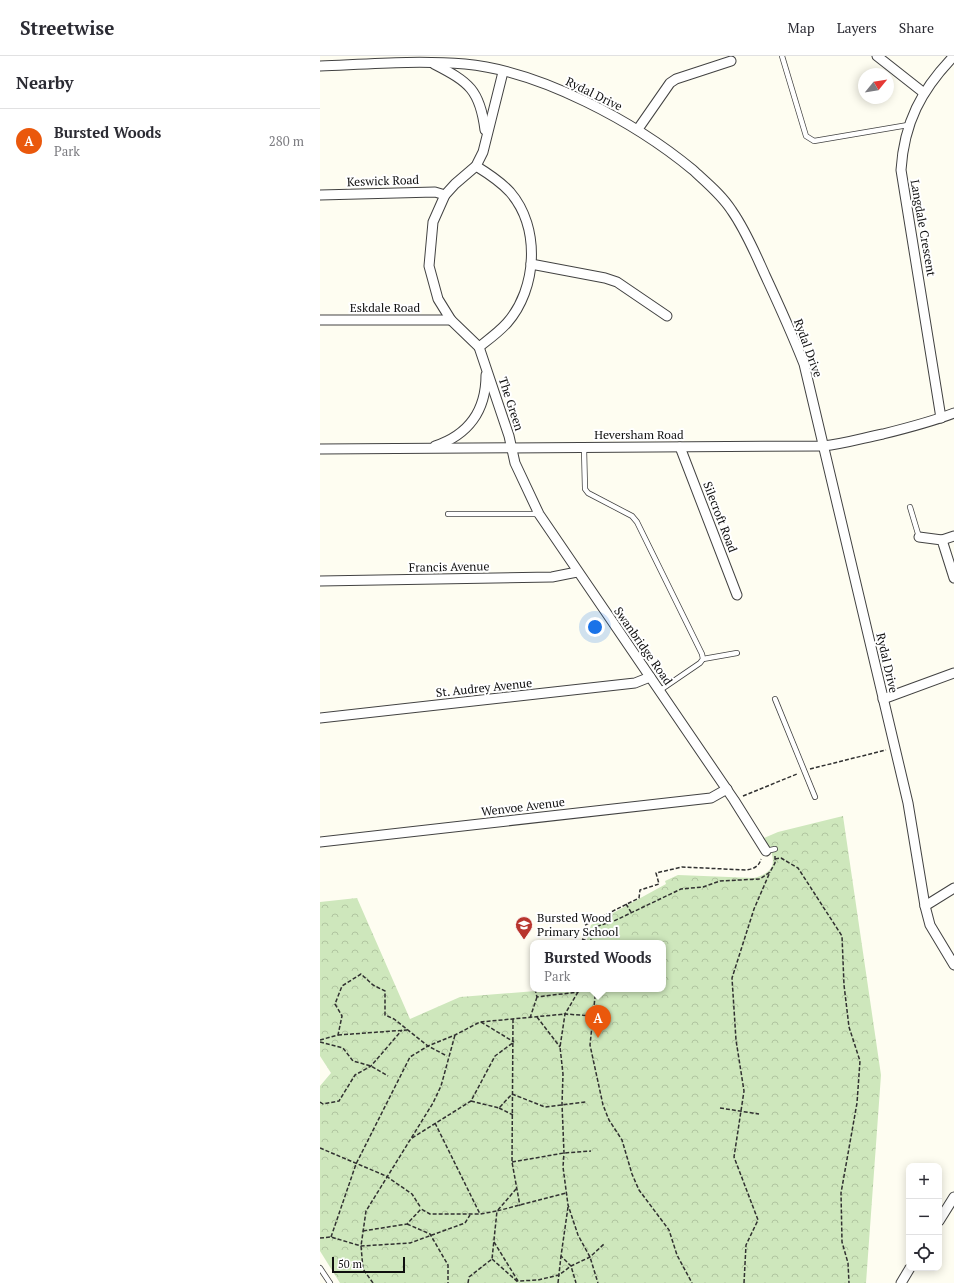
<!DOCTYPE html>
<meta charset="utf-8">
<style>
:root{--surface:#fff;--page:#f2f2f3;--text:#2b2b33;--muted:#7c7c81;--line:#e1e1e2;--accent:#ea580c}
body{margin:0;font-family:"PT Serif",serif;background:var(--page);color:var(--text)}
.controls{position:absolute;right:12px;bottom:12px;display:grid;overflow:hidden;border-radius:8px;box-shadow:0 2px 10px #0003}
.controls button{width:36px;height:36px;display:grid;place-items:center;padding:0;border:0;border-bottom:1px solid var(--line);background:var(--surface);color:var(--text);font:20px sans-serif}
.compass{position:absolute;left:538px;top:12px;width:36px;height:36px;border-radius:50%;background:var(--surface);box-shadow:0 2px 10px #0003;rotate:60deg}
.scale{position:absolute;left:12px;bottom:10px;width:73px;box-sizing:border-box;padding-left:4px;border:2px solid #0f0f0f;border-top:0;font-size:11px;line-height:14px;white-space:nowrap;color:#0f0f0f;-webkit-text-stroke:3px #fff;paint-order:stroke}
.you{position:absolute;left:275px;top:571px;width:14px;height:14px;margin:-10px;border:3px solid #fff;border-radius:50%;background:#1a73e8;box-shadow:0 0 0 6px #1a73e833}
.badge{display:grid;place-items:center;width:26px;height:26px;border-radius:50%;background:var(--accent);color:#fff;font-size:13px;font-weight:700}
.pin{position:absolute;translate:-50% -33px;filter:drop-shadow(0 1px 2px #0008)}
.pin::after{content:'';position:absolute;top:21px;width:14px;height:12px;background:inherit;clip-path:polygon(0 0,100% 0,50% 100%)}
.popup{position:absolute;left:210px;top:884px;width:136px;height:52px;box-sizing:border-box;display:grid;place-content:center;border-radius:8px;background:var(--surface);filter:drop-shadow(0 1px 3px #0005);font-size:13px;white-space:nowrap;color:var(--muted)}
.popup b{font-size:15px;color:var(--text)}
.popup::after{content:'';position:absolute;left:50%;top:100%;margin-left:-8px;border:8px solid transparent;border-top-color:var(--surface)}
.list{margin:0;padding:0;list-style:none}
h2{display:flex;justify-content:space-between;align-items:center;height:52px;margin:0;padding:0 16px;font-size:17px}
h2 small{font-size:13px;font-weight:400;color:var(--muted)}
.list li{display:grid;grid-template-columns:26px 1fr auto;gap:12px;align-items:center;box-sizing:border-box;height:64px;padding:0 16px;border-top:1px solid var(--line)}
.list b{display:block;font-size:15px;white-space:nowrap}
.list p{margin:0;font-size:13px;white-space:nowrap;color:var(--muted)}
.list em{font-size:13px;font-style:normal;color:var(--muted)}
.icon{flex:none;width:22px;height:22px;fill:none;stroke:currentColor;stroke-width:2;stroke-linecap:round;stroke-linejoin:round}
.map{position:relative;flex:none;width:634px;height:1227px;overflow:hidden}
header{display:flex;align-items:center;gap:24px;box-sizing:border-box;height:56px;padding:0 20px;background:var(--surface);border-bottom:1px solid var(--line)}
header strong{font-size:19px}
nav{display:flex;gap:22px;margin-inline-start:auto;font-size:14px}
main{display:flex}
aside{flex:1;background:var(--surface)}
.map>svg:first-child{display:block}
.park{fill:url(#park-crowns)}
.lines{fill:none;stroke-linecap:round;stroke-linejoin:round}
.lane-casing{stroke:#424242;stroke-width:6}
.street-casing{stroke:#424242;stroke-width:11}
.path{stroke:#313131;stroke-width:1.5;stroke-dasharray:4 2;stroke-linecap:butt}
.lane{stroke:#fff;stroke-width:4.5}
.street{stroke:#fff;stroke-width:9}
.labels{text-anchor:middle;stroke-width:4;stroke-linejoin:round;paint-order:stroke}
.street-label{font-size:12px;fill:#0f0f0f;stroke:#fff}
.poi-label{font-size:12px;fill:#0f0f0f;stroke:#fff;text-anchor:start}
</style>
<header>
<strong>Streetwise</strong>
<nav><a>Map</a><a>Layers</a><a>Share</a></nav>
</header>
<main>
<aside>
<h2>Nearby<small></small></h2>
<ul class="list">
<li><span class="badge">A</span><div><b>Bursted Woods</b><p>Park</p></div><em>280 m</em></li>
</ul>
</aside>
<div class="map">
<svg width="634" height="1227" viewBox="0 0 634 1227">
<defs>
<pattern id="park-crowns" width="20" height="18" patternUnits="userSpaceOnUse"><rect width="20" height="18" fill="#cee7bc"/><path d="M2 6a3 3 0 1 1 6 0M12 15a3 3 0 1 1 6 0" fill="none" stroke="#b0c5a0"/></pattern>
</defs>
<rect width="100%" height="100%" fill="#fefdf1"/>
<path class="park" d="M523,760L561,1019L546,1227H20L0,1195V1030L11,1017L0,1000V846L37,842L90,963L140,941L241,933H343V887H266L271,869L346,828L345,825L358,819L434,822C460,815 455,800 444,782L458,776Z"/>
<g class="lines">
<g class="lane-casing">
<g id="lane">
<polyline points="462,0 486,80 494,85 588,69"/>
<polyline points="264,392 265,433 268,437 312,460 317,466 382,598 383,603 380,607 339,635"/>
<polyline points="590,451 599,481"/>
<polyline points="128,458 219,458"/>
<polyline points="383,603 417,597"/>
<polyline points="455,643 495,741"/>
<polyline points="446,795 455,793"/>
<polyline points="0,1212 10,1227"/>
</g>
</g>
<g class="street-casing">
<g id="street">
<polyline points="557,0 604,37"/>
<path d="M114,8C149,26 160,34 165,74"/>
<path d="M0,10C48,8 97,4 145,8C221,15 315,66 373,114C387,127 402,139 412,155C426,175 435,197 445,219C459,249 472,278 484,308L588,747L605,850L610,869L634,909"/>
<polyline points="183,16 163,96 156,110 135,128 125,139 113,166 109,210 118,243 131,264 159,291 189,380 195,407 219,458 414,744 446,795"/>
<polyline points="318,73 350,27 356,23 411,5"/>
<path d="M156,110C169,118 180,125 190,136C221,172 217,233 187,267C179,276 168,284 159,291"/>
<polyline points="0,139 115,136 125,139"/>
<polyline points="211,208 285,222 297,226 347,260"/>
<polyline points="0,264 131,264"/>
<path d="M621,362L581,114C584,67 601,34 634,0"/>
<path d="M115,390C148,379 166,355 166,319"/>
<polyline points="360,391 417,539"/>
<path d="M0,393L503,390C524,388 543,382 563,378C587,372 611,366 634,357"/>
<polyline points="599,481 622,484 634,522"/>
<polyline points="622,484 634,480"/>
<polyline points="0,525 232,521 257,516"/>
<polyline points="563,643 634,617"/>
<polyline points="0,662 315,627 330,621"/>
<polyline points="0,786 391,742 407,733"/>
<polyline points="605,850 634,832"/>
<polyline points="619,1165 634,1141"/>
<polyline points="581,1227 590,1212"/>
</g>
</g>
<g class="path">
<polyline points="490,713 566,694"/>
<polyline points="423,740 477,718"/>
<polyline points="455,803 461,802 478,812 522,880 524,929 529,971 540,1005 537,1047 521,1137 522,1186 528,1207 529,1227"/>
<polyline points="306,848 311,856"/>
<path d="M265,869L319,842L320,834L339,828L336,817L362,811L426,814C433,813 439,811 441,803"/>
<polyline points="262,883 270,886"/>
<polyline points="270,887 273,877 278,870 294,865 361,833 383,831 400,825 440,823 450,816 455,807 455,800"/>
<polyline points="215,933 217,941 258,936 259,933"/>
<polyline points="274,933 275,941 270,989 283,1049 289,1064 302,1084 312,1118 319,1134 349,1174 357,1199 372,1227"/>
<polyline points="258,936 245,958 240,991 243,1018 242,1048 244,1097 243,1111 248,1149 258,1179 270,1201 278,1227"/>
<polyline points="217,961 240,991"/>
<polyline points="210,962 217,941"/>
<polyline points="193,963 192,1106 200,1150"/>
<polyline points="161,966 194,986"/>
<polyline points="18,979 87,974"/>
<polyline points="0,984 18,979 22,960 15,948 22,930 41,918 53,929 65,935 65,959 74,963 108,990 127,1000"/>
<polyline points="0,986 23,992 33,1005 51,1010 68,1020"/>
<polyline points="192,1038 225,1051 266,1046"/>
<polyline points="151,1045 179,1052 192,1038"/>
<polyline points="0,1046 3,1048 19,1045 35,1019 51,1010 82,974"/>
<polyline points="179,1052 193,1059"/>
<polyline points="400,1052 439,1058"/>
<polyline points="115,1067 160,1158"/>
<polyline points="92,1082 151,1045 175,1000 194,986"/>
<polyline points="0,1092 66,1120 92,1138 101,1152"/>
<polyline points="192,1106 244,1097 271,1095"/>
<polyline points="248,1151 241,1200 251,1210 256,1227"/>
<polyline points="87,1168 110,1178 128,1209 128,1227"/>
<polyline points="43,1175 87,1168 101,1153 110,1158 160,1158 177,1155 197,1132"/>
<polyline points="11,1181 36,1108 90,1001 108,990 135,979 160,966 245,958 273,960"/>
<polyline points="0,1182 11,1181 41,1190 90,1187 145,1167 150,1159"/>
<polyline points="174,1186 198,1225 218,1224 239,1219 251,1210 270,1201 284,1188"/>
<polyline points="172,1203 199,1227"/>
<polyline points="53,1227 43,1213 41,1190 46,1155 113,1047 121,1030 135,979"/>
<polyline points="148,1227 149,1221 172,1203 177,1155 246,1137"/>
<polyline points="238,1227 241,1200"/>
<polyline points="424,1227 426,1189 438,1164 414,1101 424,1035 416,984 412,922 434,853 450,816"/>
</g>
<use href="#lane" class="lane"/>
<use href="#street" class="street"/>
</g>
<defs>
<g id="school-pin" transform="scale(0.9)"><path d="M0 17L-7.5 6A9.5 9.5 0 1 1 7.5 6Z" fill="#b8352e" stroke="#fff"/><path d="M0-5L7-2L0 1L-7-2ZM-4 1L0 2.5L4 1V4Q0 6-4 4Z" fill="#fff"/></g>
</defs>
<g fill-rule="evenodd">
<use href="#school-pin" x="204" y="869"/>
</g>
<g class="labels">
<g class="street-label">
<text transform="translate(274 38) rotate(26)" y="4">Rydal Drive</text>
<text transform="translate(63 125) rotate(-2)" y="4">Keswick Road</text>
<text transform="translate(603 172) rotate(80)" y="4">Langdale Crescent</text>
<text x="65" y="256">Eskdale Road</text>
<text transform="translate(488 292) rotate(70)" y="4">Rydal Drive</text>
<text transform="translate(191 348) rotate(72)" y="4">The Green</text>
<text x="319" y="383">Heversham Road</text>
<text transform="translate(400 461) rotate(69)" y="4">Silecroft Road</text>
<text transform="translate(129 511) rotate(-1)" y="4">Francis Avenue</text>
<text transform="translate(323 590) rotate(55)" y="4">Swanbridge Road</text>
<text transform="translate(567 607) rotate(77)" y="4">Rydal Drive</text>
<text transform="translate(164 632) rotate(-6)" y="4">St. Audrey Avenue</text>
<text transform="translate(203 751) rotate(-7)" y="4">Wenvoe Avenue</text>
</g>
<g class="poi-label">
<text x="217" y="866">Bursted Wood<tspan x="217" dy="14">Primary School</tspan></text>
</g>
</g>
</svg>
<div class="controls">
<button>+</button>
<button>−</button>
<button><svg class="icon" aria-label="locate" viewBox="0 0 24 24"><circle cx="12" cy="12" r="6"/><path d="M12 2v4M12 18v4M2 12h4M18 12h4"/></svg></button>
</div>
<svg class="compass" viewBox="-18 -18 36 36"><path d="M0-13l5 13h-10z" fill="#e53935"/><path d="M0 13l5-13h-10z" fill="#7c7c81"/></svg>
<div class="scale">50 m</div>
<div class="you"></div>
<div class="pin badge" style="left:278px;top:982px">A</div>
<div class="popup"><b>Bursted Woods</b>Park</div>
</div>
</main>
